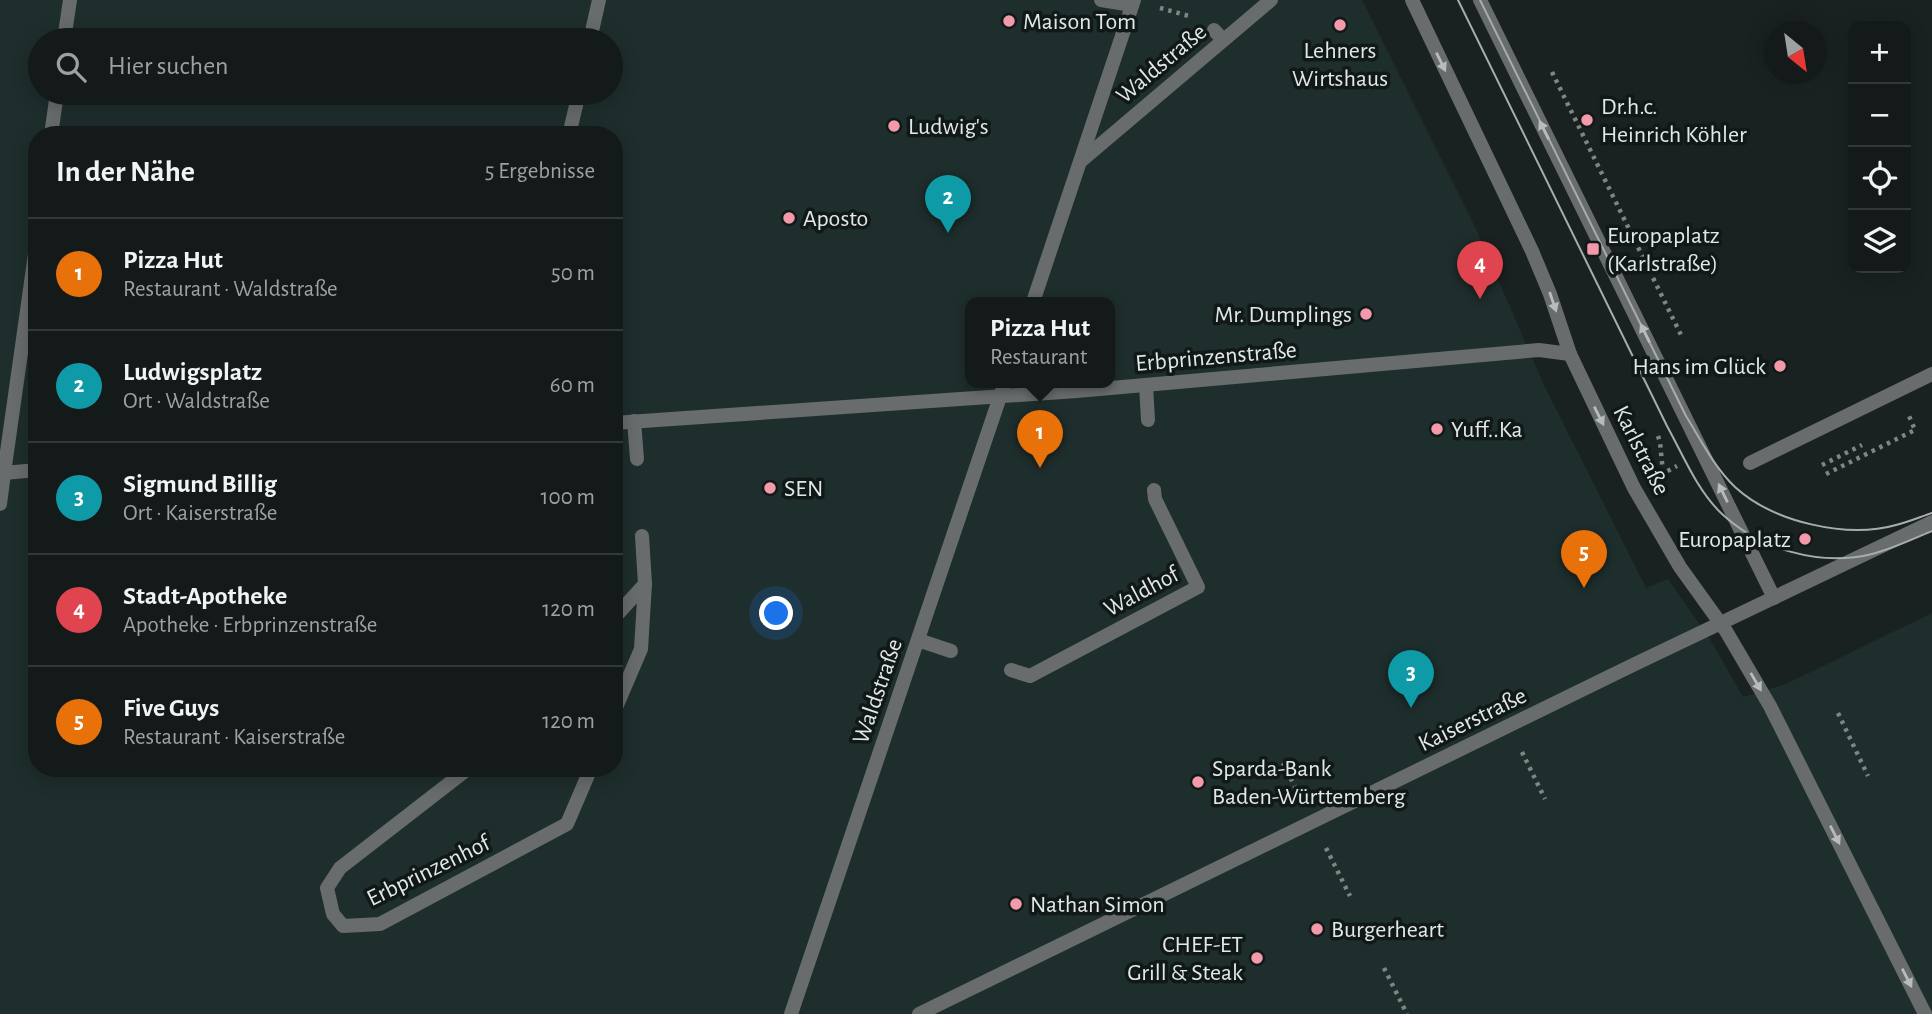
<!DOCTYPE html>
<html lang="de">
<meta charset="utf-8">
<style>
:root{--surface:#141a19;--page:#1d2322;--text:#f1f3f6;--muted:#9da1a2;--line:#333838;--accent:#ea580c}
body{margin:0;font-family:"Alegreya Sans",sans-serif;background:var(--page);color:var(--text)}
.controls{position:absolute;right:21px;top:21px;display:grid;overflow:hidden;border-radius:14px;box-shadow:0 4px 18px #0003}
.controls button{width:63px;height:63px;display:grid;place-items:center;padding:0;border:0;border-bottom:2px solid var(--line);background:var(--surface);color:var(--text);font:35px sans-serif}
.compass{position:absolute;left:1764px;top:21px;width:63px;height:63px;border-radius:50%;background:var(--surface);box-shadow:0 4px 18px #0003;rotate:150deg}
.you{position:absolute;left:777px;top:614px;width:24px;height:24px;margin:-18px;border:5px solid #fff;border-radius:50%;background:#1a73e8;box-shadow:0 0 0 10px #1a73e833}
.badge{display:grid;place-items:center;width:46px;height:46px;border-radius:50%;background:var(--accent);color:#fff;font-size:23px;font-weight:700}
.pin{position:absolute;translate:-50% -58px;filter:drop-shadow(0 2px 4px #0008)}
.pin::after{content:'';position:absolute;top:37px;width:24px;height:21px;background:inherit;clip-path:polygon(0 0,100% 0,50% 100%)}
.popup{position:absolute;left:965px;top:297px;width:150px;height:91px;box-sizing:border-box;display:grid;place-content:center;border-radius:14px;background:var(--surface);filter:drop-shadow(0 2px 5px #0005);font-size:23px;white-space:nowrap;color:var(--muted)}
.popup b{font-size:26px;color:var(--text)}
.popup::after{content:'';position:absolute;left:50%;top:100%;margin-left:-14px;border:14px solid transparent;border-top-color:var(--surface)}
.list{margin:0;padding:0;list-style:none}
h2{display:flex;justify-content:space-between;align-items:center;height:91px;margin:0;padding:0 28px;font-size:30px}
h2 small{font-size:23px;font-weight:400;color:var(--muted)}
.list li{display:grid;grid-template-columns:46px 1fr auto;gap:21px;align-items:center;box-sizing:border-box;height:112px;padding:0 28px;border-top:2px solid var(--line)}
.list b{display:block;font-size:26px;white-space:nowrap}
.list p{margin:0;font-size:23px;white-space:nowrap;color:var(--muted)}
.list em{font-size:23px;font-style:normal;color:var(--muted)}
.icon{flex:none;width:38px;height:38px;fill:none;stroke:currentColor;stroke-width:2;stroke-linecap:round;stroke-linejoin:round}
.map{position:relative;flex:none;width:1932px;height:1014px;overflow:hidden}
.search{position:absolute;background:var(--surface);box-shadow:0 4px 18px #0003;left:28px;top:28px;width:595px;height:77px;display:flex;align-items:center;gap:18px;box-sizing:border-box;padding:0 24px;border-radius:38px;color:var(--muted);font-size:26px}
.panel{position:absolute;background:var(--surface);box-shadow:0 4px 18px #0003;left:28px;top:126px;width:595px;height:651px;border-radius:28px}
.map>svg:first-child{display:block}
.built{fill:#1e2e2c;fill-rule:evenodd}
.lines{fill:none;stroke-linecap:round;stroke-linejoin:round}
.path{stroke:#7f8585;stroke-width:4.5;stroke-dasharray:3.5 5;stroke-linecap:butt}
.service{stroke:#686c6c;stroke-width:14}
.pedestrian{stroke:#686c6c;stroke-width:14}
.minor{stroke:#686c6c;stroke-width:14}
.tertiary{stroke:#686c6c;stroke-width:14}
.tram{stroke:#a7adac;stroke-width:2}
.oneway{fill:#b7bcbc}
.poi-dot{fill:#f39aaa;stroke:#111918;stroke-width:2.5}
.labels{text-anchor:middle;stroke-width:7;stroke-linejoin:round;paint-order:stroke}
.poi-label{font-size:24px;fill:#e2e7e7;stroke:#111918;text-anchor:start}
.street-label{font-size:24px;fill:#e2e7e7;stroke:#111918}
</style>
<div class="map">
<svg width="1932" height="1014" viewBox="0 0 1932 1014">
<rect width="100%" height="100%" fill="#1a2221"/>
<path class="built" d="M0,0H1362L1476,229L1543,383L1646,588L1668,579L1710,639L1743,697L1786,684L1932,613V1014H0ZM40,40H611V93H40ZM37,135H614V768H37ZM970,302H1110V382H970Z"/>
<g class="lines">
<g class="path">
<polyline points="1160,8 1189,16"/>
<polyline points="1552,72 1682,337"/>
<polyline points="1658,436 1660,442 1663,473"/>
<polyline points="1822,465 1862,445"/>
<polyline points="1826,474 1915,430 1909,416"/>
<polyline points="1660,475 1677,466"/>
<polyline points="1838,713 1868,776"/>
<polyline points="1522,752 1545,799"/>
<polyline points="1283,763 1300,797"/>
<polyline points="1326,848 1350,896"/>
<polyline points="1384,968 1407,1014"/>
</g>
<g class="service">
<polyline points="1480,0 1774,598"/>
<polyline points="1146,385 1148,420"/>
<polyline points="634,421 637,459"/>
<polyline points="614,618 645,584"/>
<polyline points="918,640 951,651"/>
<polyline points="1011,670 1030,676 1198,587 1155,499 1154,490"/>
<polyline points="614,712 641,649 645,584 642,536"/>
<polyline points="469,768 340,868 327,888 333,914 343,926 380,924 567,824 591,768"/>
</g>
<g class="pedestrian">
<polyline points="1101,0 1132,5"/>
<polyline points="1214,30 1223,40"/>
<polyline points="590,40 599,0"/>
<polyline points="569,135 579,93"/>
<polyline points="1081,161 1271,0"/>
<polyline points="1033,302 1134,0"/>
<polyline points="614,423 1077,391 1539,350 1570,354"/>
<polyline points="1750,463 1932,374"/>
<polyline points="0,504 4,473 37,470"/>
<polyline points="791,1014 1005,382"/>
<polyline points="919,1014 1635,664 1932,522"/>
</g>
<g class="minor">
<polyline points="64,40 70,0"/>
<polyline points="51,135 57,93"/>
<polyline points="0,473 4,473 37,240"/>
</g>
<polyline class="tertiary" points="1412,0 1532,251 1550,294 1570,354 1634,488 1680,567 1726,631 1770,706 1925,1014"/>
<g class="tram">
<path d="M1458,0L1667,426C1683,455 1697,490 1721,513C1759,549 1820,567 1872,554C1892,549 1913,539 1932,531"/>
<path d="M1480,0L1686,416C1701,440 1714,467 1735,487C1773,522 1847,539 1896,525C1908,522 1920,517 1932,513"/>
</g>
</g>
<defs><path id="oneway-solid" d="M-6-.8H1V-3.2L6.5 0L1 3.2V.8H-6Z" transform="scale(1.75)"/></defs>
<g class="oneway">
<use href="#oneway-solid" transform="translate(1441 62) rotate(64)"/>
<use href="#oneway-solid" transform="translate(1544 130) rotate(-117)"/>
<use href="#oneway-solid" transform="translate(1553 302) rotate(71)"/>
<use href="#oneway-solid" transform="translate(1645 333) rotate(-116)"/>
<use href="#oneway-solid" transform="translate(1599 416) rotate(63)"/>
<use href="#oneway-solid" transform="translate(1723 493) rotate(-116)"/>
<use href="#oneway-solid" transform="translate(1756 682) rotate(60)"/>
<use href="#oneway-solid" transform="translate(1835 835) rotate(63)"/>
<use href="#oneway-solid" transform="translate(1907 978) rotate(63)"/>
</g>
<g class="poi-dot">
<circle cx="1009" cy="21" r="7"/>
<circle cx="1340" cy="25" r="7"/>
<circle cx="1587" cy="120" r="7"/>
<circle cx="894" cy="126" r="7"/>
<circle cx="789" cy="218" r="7"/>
<rect x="1586" y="242" width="14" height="14" rx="3.5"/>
<circle cx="1366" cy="314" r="7"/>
<circle cx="1780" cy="366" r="7"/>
<circle cx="1437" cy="429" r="7"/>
<circle cx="770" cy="488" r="7"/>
<circle cx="1805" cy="539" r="7"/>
<circle cx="1198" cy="782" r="7"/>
<circle cx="1016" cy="904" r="7"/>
<circle cx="1317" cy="929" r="7"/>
<circle cx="1257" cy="958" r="7"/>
</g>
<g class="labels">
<g class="poi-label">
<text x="1023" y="29">Maison Tom</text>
<text x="1340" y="58" text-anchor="middle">Lehners<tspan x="1340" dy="28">Wirtshaus</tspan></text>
<text x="1601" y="114">Dr.h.c.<tspan x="1601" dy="28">Heinrich Köhler</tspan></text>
<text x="908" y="134">Ludwig's</text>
<text x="803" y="226">Aposto</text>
<text x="1607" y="243">Europaplatz<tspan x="1607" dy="28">(Karlstraße)</tspan></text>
<text x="1352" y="322" text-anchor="end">Mr. Dumplings</text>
<text x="1766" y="374" text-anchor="end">Hans im Glück</text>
<text x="1451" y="437">Yuff..Ka</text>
<text x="784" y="496">SEN</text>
<text x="1791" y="547" text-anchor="end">Europaplatz</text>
<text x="1212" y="776">Sparda-Bank<tspan x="1212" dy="28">Baden-Württemberg</tspan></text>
<text x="1030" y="912">Nathan Simon</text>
<text x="1331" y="937">Burgerheart</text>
<text x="1243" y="952" text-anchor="end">CHEF-ET<tspan x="1243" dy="28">Grill &amp; Steak</tspan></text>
</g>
<g class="street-label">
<text transform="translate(1161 63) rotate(-40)" y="8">Waldstraße</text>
<text transform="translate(1216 356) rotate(-5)" y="8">Erbprinzenstraße</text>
<text transform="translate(1642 450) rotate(63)" y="8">Karlstraße</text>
<text transform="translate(1141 591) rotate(-28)" y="8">Waldhof</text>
<text transform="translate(877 691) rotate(-71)" y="8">Waldstraße</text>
<text transform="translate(1472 719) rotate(-26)" y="8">Kaiserstraße</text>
<text transform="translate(428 870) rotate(-26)" y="8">Erbprinzenhof</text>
</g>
</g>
</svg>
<div class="controls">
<button>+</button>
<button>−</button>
<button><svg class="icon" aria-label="locate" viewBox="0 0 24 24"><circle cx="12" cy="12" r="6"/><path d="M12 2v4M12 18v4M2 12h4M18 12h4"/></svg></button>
<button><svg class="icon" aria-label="layers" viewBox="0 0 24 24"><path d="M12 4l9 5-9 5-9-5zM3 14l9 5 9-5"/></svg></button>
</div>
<svg class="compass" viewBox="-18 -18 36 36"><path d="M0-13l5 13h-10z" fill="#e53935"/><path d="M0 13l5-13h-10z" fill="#9da1a2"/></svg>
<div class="you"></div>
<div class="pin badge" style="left:1040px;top:468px;background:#e8710a">1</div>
<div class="popup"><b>Pizza Hut</b>Restaurant</div>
<div class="pin badge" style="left:948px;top:233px;background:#0f9aa8">2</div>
<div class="pin badge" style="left:1411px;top:708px;background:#0f9aa8">3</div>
<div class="pin badge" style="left:1480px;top:299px;background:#e0444e">4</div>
<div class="pin badge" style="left:1584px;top:588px;background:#e8710a">5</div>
<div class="search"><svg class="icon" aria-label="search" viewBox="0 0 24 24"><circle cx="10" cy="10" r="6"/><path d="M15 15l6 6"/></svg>Hier suchen</div>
<section class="panel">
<h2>In der Nähe<small>5 Ergebnisse</small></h2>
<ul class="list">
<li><span class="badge" style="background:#e8710a">1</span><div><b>Pizza Hut</b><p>Restaurant · Waldstraße</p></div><em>50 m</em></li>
<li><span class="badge" style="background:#0f9aa8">2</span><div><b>Ludwigsplatz</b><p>Ort · Waldstraße</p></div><em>60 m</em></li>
<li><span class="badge" style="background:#0f9aa8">3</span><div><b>Sigmund Billig</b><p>Ort · Kaiserstraße</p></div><em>100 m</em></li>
<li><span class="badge" style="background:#e0444e">4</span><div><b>Stadt-Apotheke</b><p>Apotheke · Erbprinzenstraße</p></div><em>120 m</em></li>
<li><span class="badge" style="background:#e8710a">5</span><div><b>Five Guys</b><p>Restaurant · Kaiserstraße</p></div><em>120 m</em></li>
</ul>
</section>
</div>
